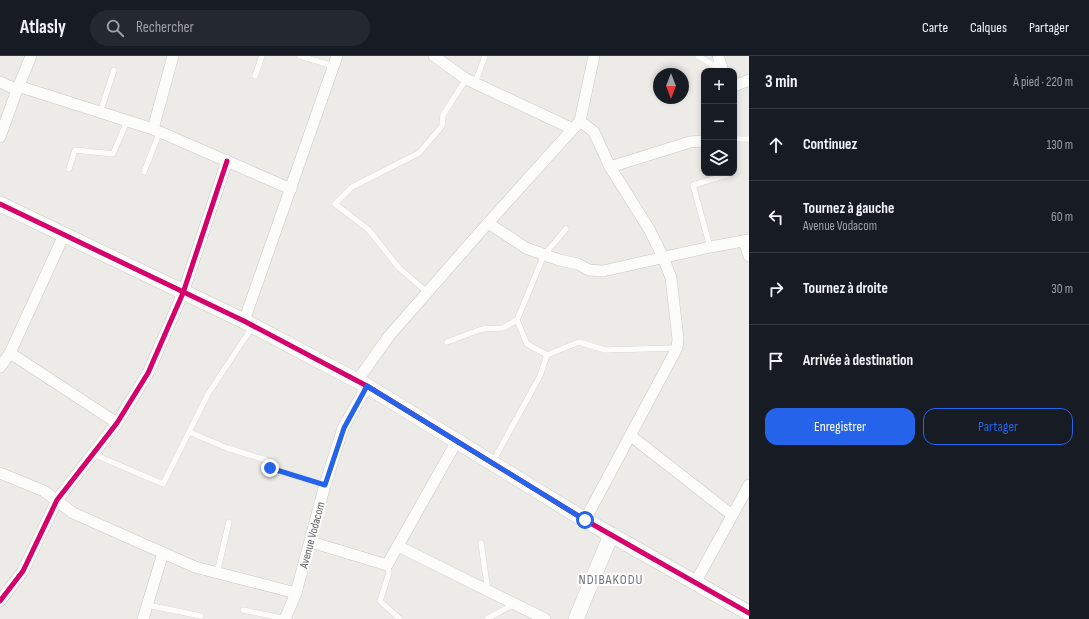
<!DOCTYPE html>
<html lang="fr">
<meta charset="utf-8">
<style>
:root{--surface:#171b24;--page:#242831;--text:#f1f3f6;--muted:#9ea1a6;--line:#363941;--accent:#2563eb}
body{margin:0;font-family:"Sofia Sans Condensed",sans-serif;background:var(--page);color:var(--text)}
.controls{position:absolute;right:12px;top:12px;display:grid;overflow:hidden;border-radius:8px;box-shadow:0 2px 6px #0003}
.controls button{width:36px;height:36px;display:grid;place-items:center;padding:0;border:0;border-bottom:1px solid var(--line);background:var(--surface);color:var(--text);font:20px sans-serif}
.compass{position:absolute;left:653px;top:12px;width:36px;height:36px;border-radius:50%;background:var(--surface);box-shadow:0 2px 6px #0003;rotate:180deg}
.stop{position:absolute;width:12px;height:12px;margin:-9px;border:3px solid #2563eb;border-radius:50%;background:#fff}
.stop.end{background:#2563eb;border-color:#fff;box-shadow:0 1px 4px #0008}
.list{margin:0;padding:0;list-style:none}
h2{display:flex;justify-content:space-between;align-items:center;height:52px;margin:0;padding:0 16px;font-size:17px}
h2 small{font-size:13px;font-weight:400;color:var(--muted)}
.list li{display:grid;grid-template-columns:26px 1fr auto;gap:12px;align-items:center;box-sizing:border-box;height:72px;padding:0 16px;border-top:1px solid var(--line)}
.list b{display:block;font-size:15px;white-space:nowrap}
.list p{margin:0;font-size:13px;white-space:nowrap;color:var(--muted)}
.list em{font-size:13px;font-style:normal;color:var(--muted)}
.actions{display:flex;gap:8px;padding:12px 16px}
.actions a{flex:1;padding:9px 0;border:1px solid var(--accent);border-radius:12px;text-align:center;font-size:14px;color:var(--accent)}
.actions .main{background:var(--accent);color:#fff}
.icon{flex:none;width:22px;height:22px;fill:none;stroke:currentColor;stroke-width:2;stroke-linecap:round;stroke-linejoin:round}
.map{position:relative;flex:none;width:749px;height:563px;overflow:hidden}
header{display:flex;align-items:center;gap:24px;box-sizing:border-box;height:56px;padding:0 20px;background:var(--surface);border-bottom:1px solid var(--line)}
header strong{font-size:19px}
nav{display:flex;gap:22px;margin-inline-start:auto;font-size:14px}
.search{width:280px;height:36px;background:var(--page);display:flex;align-items:center;gap:10px;box-sizing:border-box;padding:0 14px;border-radius:22px;color:var(--muted);font-size:15px}
main{display:flex}
aside{flex:1;background:var(--surface)}
.map>svg:first-child{display:block}
.lines{fill:none;stroke-linecap:round;stroke-linejoin:round}
.lane-casing{stroke:#c8c8c8;stroke-width:6}
.street-casing{stroke:#c8c8c8;stroke-width:12}
.secondary-casing{stroke:#c9c9c9;stroke-width:16}
.lane{stroke:#fcfcfb;stroke-width:5.5}
.street{stroke:#fcfcfb;stroke-width:11}
.secondary{stroke:#fcfcfb;stroke-width:15}
.cycleway-casing{stroke:#fff;stroke-width:8}
.cycleway{stroke:#d6006c;stroke-width:5}
.route{stroke:#2563eb;stroke-width:5}
.labels{text-anchor:middle;stroke-width:4;stroke-linejoin:round;paint-order:stroke}
.street-label{font-size:12px;fill:#5d6165;stroke:#fff}
.quarter-label{font-size:14px;letter-spacing:1px;fill:#6e7377;stroke:#fff}
</style>
<header>
<strong>Atlasly</strong>
<div class="search"><svg class="icon" aria-label="search" viewBox="0 0 24 24"><circle cx="10" cy="10" r="6"/><path d="M15 15l6 6"/></svg>Rechercher</div>
<nav><a>Carte</a><a>Calques</a><a>Partager</a></nav>
</header>
<main>
<div class="map">
<svg width="749" height="563" viewBox="0 0 749 563">
<rect width="100%" height="100%" fill="#edebe7"/>
<g class="lines">
<g class="lane-casing">
<g id="lane">
<polyline points="300,0 334,10"/>
<polyline points="698,0 722,14"/>
<polyline points="255,20 262,0"/>
<polyline points="475,27 485,0"/>
<polyline points="100,57 114,14"/>
<polyline points="734,83 749,83"/>
<polyline points="69,113 75,94 113,98 127,65"/>
<polyline points="144,116 160,75"/>
<polyline points="566,173 544,199 517,264 527,288 547,299 579,286 605,294 677,292"/>
<polyline points="710,191 693,129 727,119 727,117"/>
<polyline points="427,236 399,212 369,174 335,148 352,131 419,97 442,70 443,59 466,23"/>
<polyline points="447,286 482,273 503,272 517,264"/>
<polyline points="189,376 227,392 266,404 270,412 325,429"/>
<polyline points="93,398 163,428 208,338 253,270"/>
<polyline points="492,407 540,320 547,299"/>
<polyline points="481,487 488,535"/>
<polyline points="387,509 389,517 380,545 400,563"/>
<polyline points="217,517 229,466"/>
<polyline points="147,549 201,560"/>
<polyline points="243,554 286,563"/>
<polyline points="487,563 514,548"/>
</g>
</g>
<g class="street-casing">
<g id="street">
<polyline points="434,0 466,23 573,73"/>
<polyline points="718,0 723,15"/>
<polyline points="0,26 17,34"/>
<polyline points="18,30 153,73 291,133"/>
<polyline points="734,30 749,24"/>
<polyline points="580,65 594,76 610,111 649,173 663,201 671,222 678,283 677,292 585,464"/>
<polyline points="153,73 173,0"/>
<polyline points="0,81 17,34 31,0"/>
<polyline points="610,111 690,86 704,85"/>
<polyline points="488,167 526,192 559,204 578,208 589,214 603,215 710,191 749,184"/>
<polyline points="744,185 749,200"/>
<polyline points="244,265 337,0"/>
<polyline points="10,297 117,367"/>
<polyline points="0,311 10,297 64,179"/>
<polyline points="357,325 389,280 488,167 580,65 594,0"/>
<polyline points="631,380 732,459"/>
<polyline points="0,417 44,435 73,457 195,511 296,537"/>
<polyline points="311,486 387,509 457,385"/>
<polyline points="398,490 545,563"/>
<polyline points="695,527 749,429"/>
<polyline points="0,545 23,515 57,444 117,367 148,317 183,237 227,105"/>
<polyline points="143,563 163,497"/>
<polyline points="285,563 296,537 325,429 343,372 367,330"/>
</g>
</g>
<g class="secondary-casing">
<g id="secondary">
<polyline points="0,148 244,265 367,330 585,464 749,557"/>
<polyline points="576,563 611,479"/>
</g>
</g>
<use href="#lane" class="lane"/>
<use href="#street" class="street"/>
<use href="#secondary" class="secondary"/>
<g class="cycleway-casing">
<g id="cycleway">
<polyline points="0,148 244,265 367,330 585,464 749,557"/>
<polyline points="0,545 23,515 57,444 117,367 148,317 183,237 227,105"/>
</g>
</g>
<use href="#cycleway" class="cycleway"/>
</g>
<g class="lines">
<polyline class="route" points="270,412 325,429 344,372 367,330 585,464"/>
</g>
<g class="labels">
<g class="street-label">
<text transform="translate(312 479) rotate(-75)" y="4">Avenue Vodacom</text>
</g>
<g class="quarter-label">
<text x="611" y="528">NDIBAKODU</text>
</g>
</g>
</svg>
<div class="controls">
<button>+</button>
<button>−</button>
<button><svg class="icon" aria-label="layers" viewBox="0 0 24 24"><path d="M12 4l9 5-9 5-9-5zM3 14l9 5 9-5"/></svg></button>
</div>
<svg class="compass" viewBox="-18 -18 36 36"><path d="M0-13l5 13h-10z" fill="#e53935"/><path d="M0 13l5-13h-10z" fill="#9ea1a6"/></svg>
<div class="stop" style="left:585px;top:464px"></div>
<div class="stop end" style="left:270px;top:412px"></div>
</div>
<aside>
<h2>3 min<small>À pied · 220 m</small></h2>
<ul class="list">
<li><svg class="icon" aria-label="ahead" viewBox="0 0 24 24"><path d="M12 20V5M6 11l6-6 6 6"/></svg><div><b>Continuez</b></div><em>130 m</em></li>
<li><svg class="icon" aria-label="left" viewBox="0 0 24 24"><path d="M17 20v-9H6M10 6l-5 5 5 5"/></svg><div><b>Tournez à gauche</b><p>Avenue Vodacom</p></div><em>60 m</em></li>
<li><svg class="icon" aria-label="right" viewBox="0 0 24 24"><path d="M7 20v-9h11M14 6l5 5-5 5"/></svg><div><b>Tournez à droite</b></div><em>30 m</em></li>
<li><svg class="icon" aria-label="arrive" viewBox="0 0 24 24"><path d="M6 21V4h12l-3 4 3 4H6"/></svg><div><b>Arrivée à destination</b></div></li>
</ul>
<div class="actions"><a class="main">Enregistrer</a><a>Partager</a></div>
</aside>
</main>
